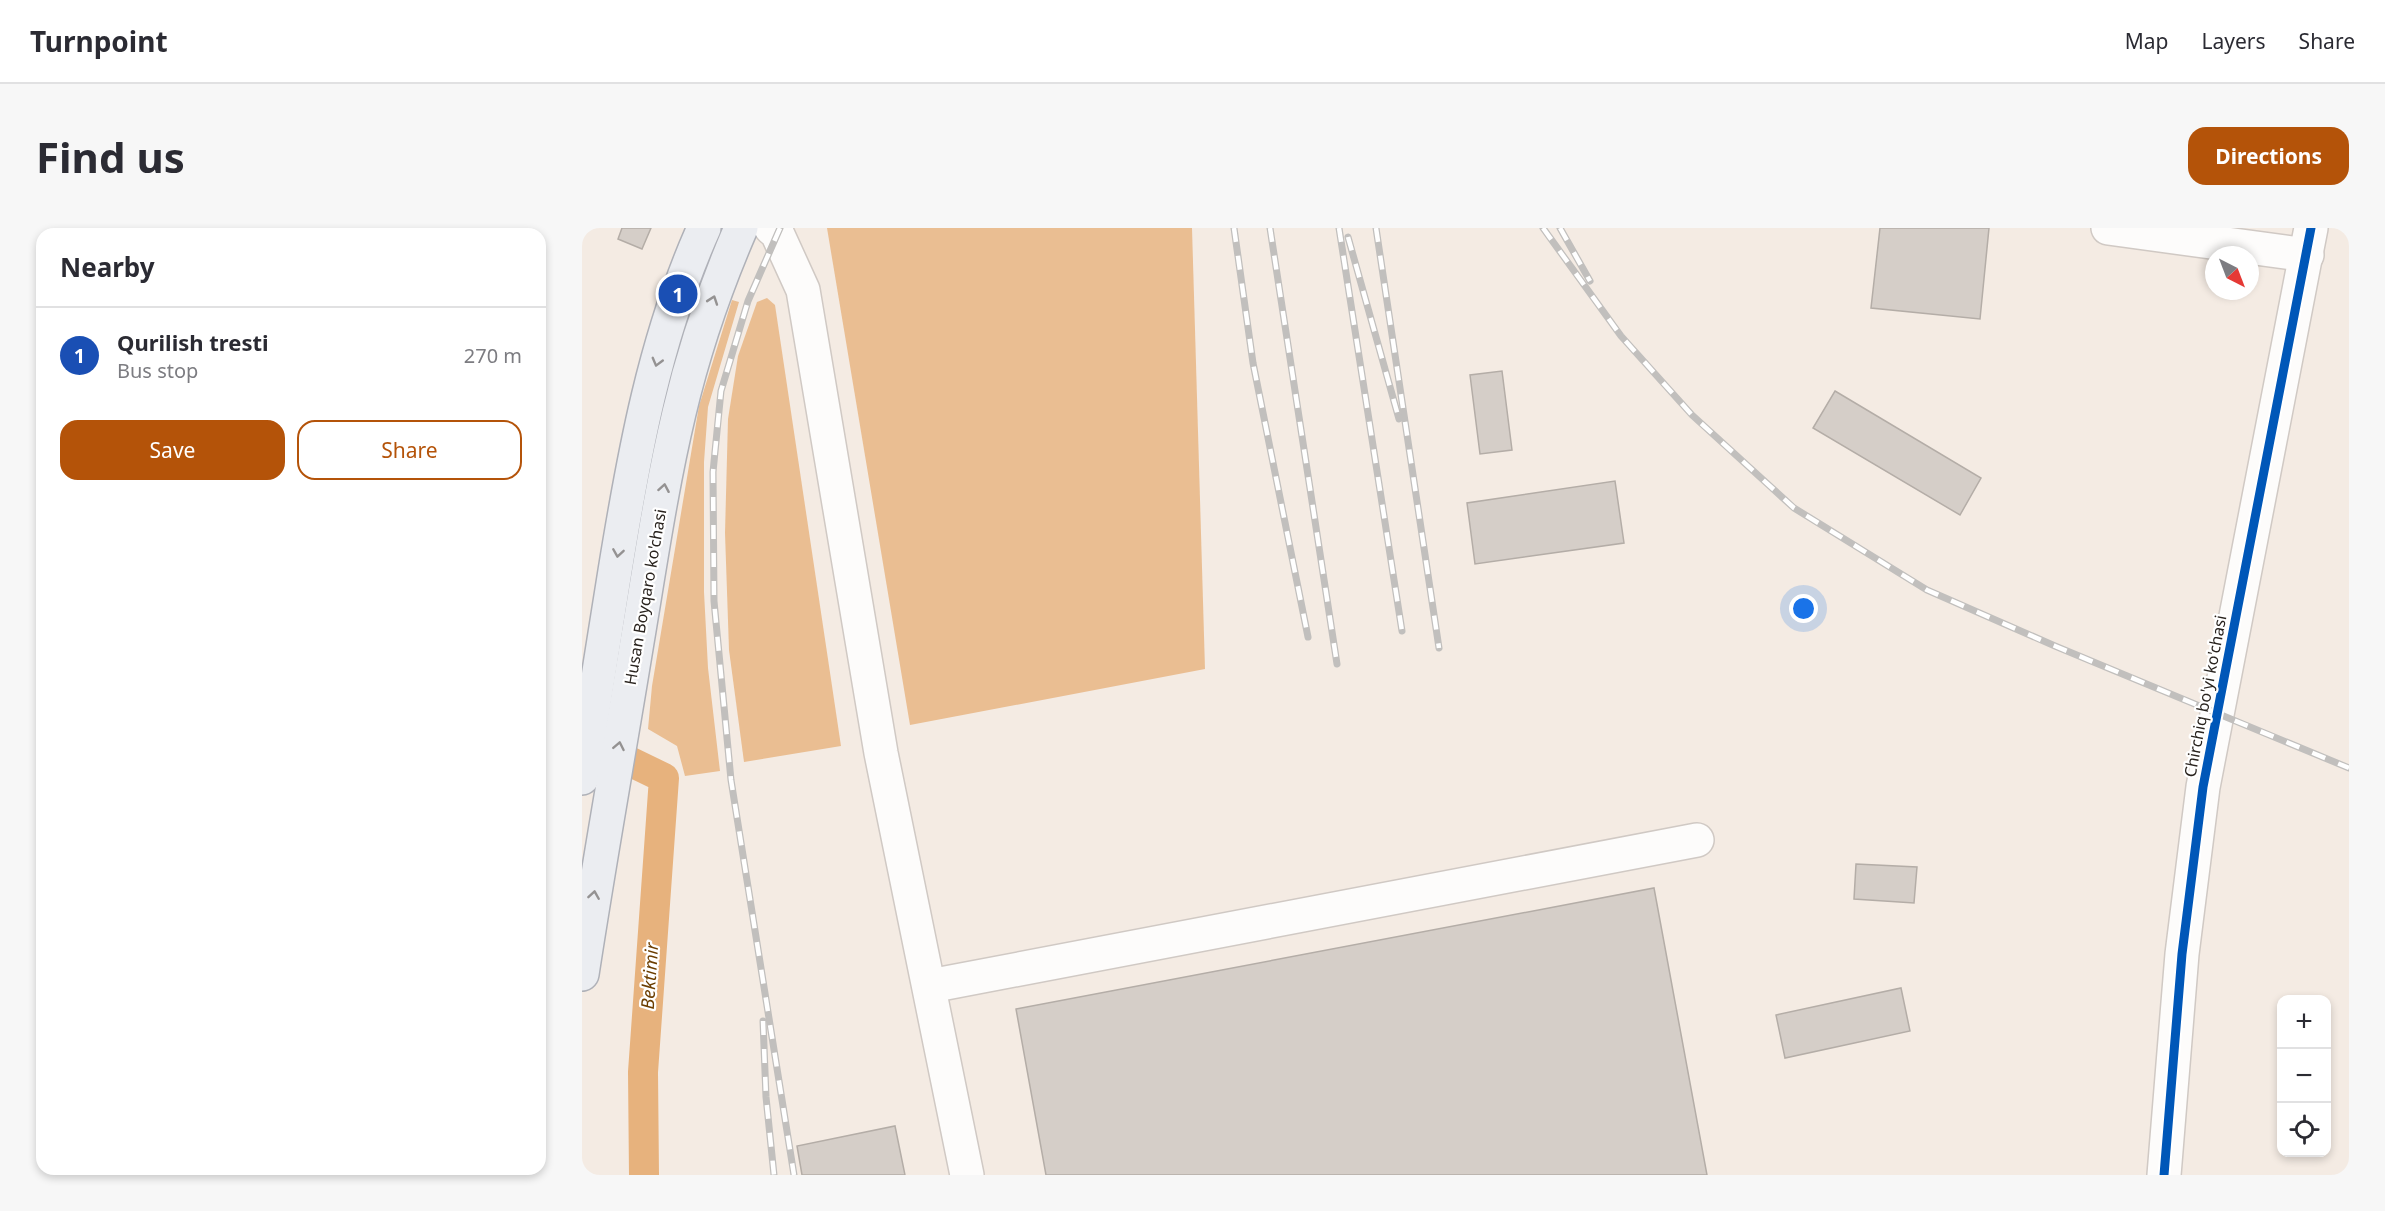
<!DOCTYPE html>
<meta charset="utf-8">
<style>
:root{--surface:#fff;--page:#f7f7f7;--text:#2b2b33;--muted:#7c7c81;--line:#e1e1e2;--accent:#b45309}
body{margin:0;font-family:"Noto Sans",sans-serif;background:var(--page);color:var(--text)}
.controls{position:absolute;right:18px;bottom:18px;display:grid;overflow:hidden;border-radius:12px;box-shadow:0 3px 9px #0003}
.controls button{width:54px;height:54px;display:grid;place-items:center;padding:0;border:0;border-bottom:2px solid var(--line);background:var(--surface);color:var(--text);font:30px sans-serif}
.compass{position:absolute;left:1623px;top:18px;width:54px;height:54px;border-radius:50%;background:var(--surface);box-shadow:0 3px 9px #0003;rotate:138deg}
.you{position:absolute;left:1222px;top:381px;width:21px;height:21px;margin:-15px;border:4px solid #fff;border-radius:50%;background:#1a73e8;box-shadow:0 0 0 9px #1a73e833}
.badge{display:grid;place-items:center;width:39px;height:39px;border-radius:50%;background:var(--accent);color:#fff;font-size:20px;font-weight:700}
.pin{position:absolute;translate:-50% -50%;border:3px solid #fff;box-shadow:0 2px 6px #0006}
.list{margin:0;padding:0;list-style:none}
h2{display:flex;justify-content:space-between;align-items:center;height:78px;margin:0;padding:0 24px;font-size:26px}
h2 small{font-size:20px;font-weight:400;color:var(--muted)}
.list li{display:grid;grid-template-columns:39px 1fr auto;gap:18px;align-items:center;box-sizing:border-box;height:96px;padding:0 24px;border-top:2px solid var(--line)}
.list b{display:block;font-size:22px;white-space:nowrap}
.list p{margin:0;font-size:20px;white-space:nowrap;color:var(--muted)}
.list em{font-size:20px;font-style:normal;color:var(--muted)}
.actions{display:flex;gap:12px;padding:18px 24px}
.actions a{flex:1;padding:14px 0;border:2px solid var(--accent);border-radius:18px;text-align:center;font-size:21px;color:var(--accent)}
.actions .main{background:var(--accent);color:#fff}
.icon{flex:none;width:33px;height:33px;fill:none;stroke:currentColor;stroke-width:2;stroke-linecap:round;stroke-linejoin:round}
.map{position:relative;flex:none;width:1767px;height:947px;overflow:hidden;border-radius:18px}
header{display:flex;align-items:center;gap:36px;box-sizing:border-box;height:84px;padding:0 30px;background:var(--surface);border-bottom:2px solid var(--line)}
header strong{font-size:28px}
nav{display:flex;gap:33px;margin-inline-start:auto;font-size:21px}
.intro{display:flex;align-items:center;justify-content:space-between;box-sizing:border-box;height:144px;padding:0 36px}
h1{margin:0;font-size:42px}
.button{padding:15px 27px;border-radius:18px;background:var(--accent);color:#fff;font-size:21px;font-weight:700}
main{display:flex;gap:36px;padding:0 36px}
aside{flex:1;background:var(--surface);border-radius:18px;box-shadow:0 3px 9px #0003}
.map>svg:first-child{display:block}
.forest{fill:#eabe92}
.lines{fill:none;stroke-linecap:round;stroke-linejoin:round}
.canal{stroke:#e7b27d;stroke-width:30}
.building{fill:#d5cec8;stroke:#b4ada7;stroke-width:1.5}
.minor-casing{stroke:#d0c9c4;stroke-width:36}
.major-casing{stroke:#afb1b8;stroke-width:36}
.minor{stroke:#fdfcfb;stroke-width:33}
.major{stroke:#ebedf1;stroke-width:33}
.rail-casing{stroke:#c1bfbd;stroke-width:7}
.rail{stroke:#fff;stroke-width:4.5;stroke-dasharray:14;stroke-linecap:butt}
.cycleway-casing{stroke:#fff;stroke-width:13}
.cycleway{stroke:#0057b8;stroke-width:9}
.oneway{stroke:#949292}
.labels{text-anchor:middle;stroke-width:4.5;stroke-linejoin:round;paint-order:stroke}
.street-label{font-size:16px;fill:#29231e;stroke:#fff}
.water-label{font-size:18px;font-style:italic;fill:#6c3e01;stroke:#fff}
</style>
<header>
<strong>Turnpoint</strong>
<nav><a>Map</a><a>Layers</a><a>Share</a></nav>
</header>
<div class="intro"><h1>Find us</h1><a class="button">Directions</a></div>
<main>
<aside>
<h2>Nearby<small></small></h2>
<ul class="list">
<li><span class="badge" style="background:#1a4fb4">1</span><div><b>Qurilish tresti</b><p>Bus stop</p></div><em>270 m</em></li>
</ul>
<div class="actions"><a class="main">Save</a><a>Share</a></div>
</aside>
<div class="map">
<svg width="1767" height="947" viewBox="0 0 1767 947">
<rect width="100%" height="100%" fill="#f4ebe3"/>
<g class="forest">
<polygon points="245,0 610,0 623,441 328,497"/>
<polygon points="185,70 193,77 259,518 162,534 147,422 143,305 146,191 156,128 175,74"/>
<polygon points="150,72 157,74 126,179 122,234 122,364 126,440 138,543 103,548 95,518 66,501 70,458 117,178"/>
</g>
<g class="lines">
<polyline class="canal" points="16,518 82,550 61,844 62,947"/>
</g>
<g class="building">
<polygon points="40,0 69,0 60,21 36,11"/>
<polygon points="1298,0 1407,0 1398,91 1289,80"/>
<polygon points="920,143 930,222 898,226 888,147"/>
<polygon points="1253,163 1399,250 1378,287 1231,200"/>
<polygon points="1033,253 1042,315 893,336 885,275"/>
<polygon points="1274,636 1335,639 1332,675 1272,671"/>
<polygon points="1072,660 1125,947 464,947 434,781"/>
<polygon points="1319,760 1328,803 1203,830 1194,787"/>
<polygon points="313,898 323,947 220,947 215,918"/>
</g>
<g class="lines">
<g class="minor-casing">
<g id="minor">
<polyline points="189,0 195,5 221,62 299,525 385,947"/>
<polyline points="1526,0 1725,27"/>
<polyline points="348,758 1115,612"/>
<polyline points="1582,947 1600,726 1621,559 1729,0"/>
</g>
</g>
<g class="major-casing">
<g id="major">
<path d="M0,550C11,481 22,412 33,343C52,226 73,109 122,0"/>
<path d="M0,746C17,635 37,524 55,414C68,337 79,260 97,185C112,121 133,60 159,0"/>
</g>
</g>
<use href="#minor" class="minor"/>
<use href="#major" class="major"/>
<g class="rail-casing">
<g id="rail">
<polyline points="198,0 166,73 139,163 131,244 132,373 149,552 212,947"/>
<polyline points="652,0 671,135 726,409"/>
<polyline points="688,0 755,436"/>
<polyline points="757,0 820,403"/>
<polyline points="794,0 857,420"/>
<polyline points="961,0 1039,108 1110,187 1212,280 1345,362 1473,418 1767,540"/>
<polyline points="978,0 1008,53"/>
<polyline points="766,9 817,191"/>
<polyline points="181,793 184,869 192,947"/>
</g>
</g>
<use href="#rail" class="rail"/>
<g class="cycleway-casing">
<polyline id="cycleway" points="1582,947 1600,726 1621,559 1729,0"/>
</g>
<use href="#cycleway" class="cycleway"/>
</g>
<defs><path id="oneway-chevron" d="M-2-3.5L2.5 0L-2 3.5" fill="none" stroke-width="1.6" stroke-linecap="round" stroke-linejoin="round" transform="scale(1.5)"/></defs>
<g class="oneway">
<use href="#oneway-chevron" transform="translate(131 72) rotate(-71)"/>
<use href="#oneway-chevron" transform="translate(75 134) rotate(105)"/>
<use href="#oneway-chevron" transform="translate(82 260) rotate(-80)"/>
<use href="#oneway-chevron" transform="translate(36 325) rotate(99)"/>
<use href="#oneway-chevron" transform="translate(37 518) rotate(-79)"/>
<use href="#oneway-chevron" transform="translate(12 667) rotate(-81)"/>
</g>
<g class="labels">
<g class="street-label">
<text transform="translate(63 369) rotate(-80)" y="6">Husan Boyqaro ko'chasi</text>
<text transform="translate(1623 468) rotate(-79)" y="6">Chirchiq bo'yi ko'chasi</text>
</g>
<g class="water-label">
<text transform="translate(68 748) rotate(-86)" y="6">Bektimir</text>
</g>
</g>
</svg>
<div class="controls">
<button>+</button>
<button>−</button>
<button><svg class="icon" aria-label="locate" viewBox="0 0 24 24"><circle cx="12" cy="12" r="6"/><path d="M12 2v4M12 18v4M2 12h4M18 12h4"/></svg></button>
</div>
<svg class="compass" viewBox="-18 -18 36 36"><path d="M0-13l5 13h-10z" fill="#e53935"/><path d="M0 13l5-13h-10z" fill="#7c7c81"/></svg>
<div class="you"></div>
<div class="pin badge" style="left:96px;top:66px;background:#1a4fb4">1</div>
</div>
</main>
